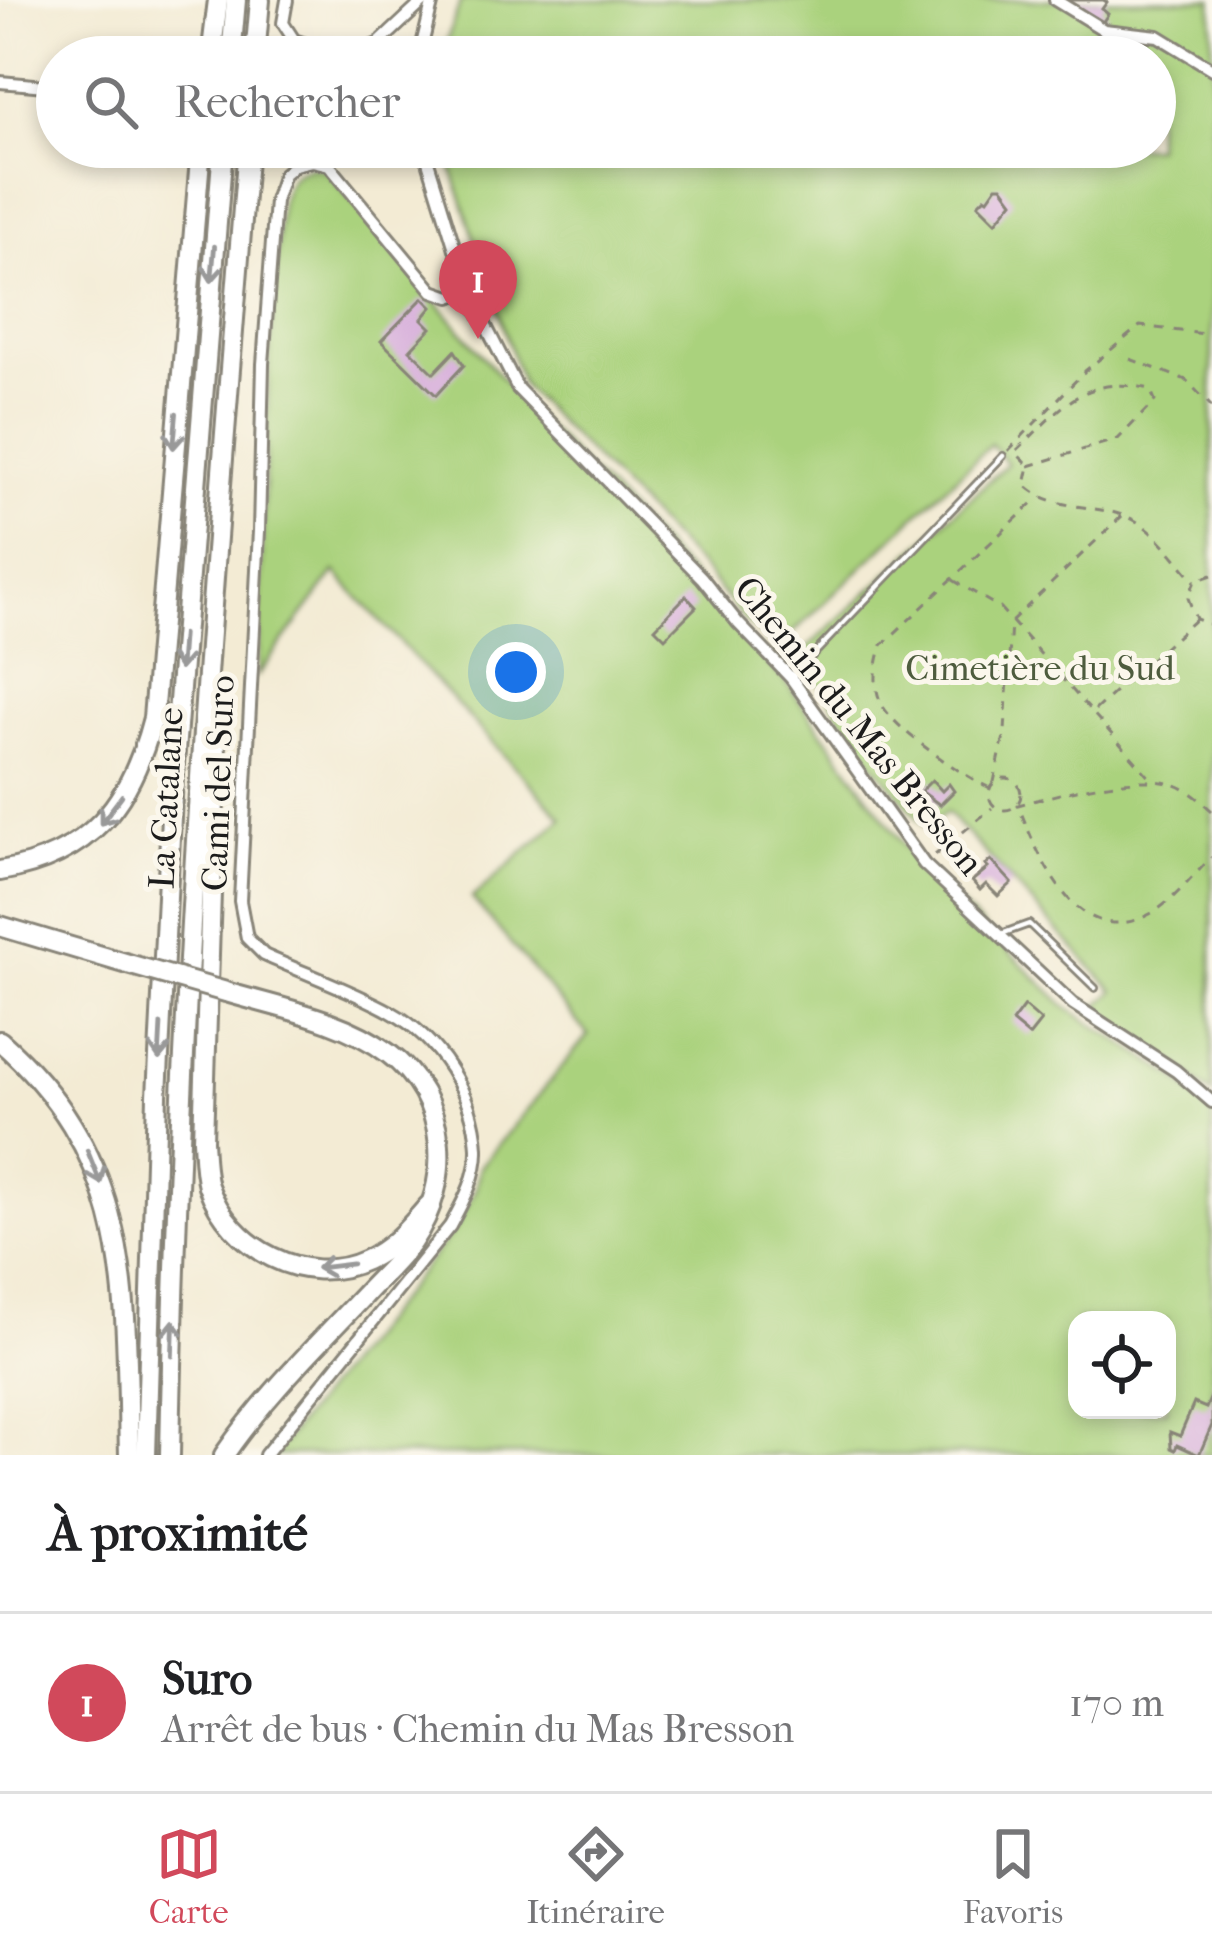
<!DOCTYPE html>
<html lang="fr">
<meta charset="utf-8">
<style>
:root{--surface:#fff;--page:#f6f6f6;--text:#202124;--muted:#757577;--line:#e0e0e0;--accent:#d1495b}
body{margin:0;font-family:"IM FELL French Canon",serif;background:var(--page);color:var(--text)}
.controls{position:absolute;right:36px;bottom:36px;display:grid;overflow:hidden;border-radius:24px;box-shadow:0 6px 18px #0003}
.controls button{width:108px;height:108px;display:grid;place-items:center;padding:0;border:0;border-bottom:3px solid var(--line);background:var(--surface);color:var(--text);font:60px sans-serif}
.you{position:absolute;left:516px;top:672px;width:42px;height:42px;margin:-30px;border:9px solid #fff;border-radius:50%;background:#1a73e8;box-shadow:0 0 0 18px #1a73e833}
.badge{display:grid;place-items:center;width:78px;height:78px;border-radius:50%;background:var(--accent);color:#fff;font-size:39px;font-weight:700}
.pin{position:absolute;translate:-50% -99px;filter:drop-shadow(0 3px 6px #0008)}
.pin::after{content:'';position:absolute;top:63px;width:42px;height:36px;background:inherit;clip-path:polygon(0 0,100% 0,50% 100%)}
.list{margin:0;padding:0;list-style:none}
h2{display:flex;justify-content:space-between;align-items:center;height:156px;margin:0;padding:0 48px;font-size:51px}
h2 small{font-size:39px;font-weight:400;color:var(--muted)}
.list li{display:grid;grid-template-columns:78px 1fr auto;gap:36px;align-items:center;box-sizing:border-box;height:180px;padding:0 48px;border-top:3px solid var(--line)}
.list b{display:block;font-size:45px;white-space:nowrap}
.list p{margin:0;font-size:39px;white-space:nowrap;color:var(--muted)}
.list em{font-size:39px;font-style:normal;color:var(--muted)}
.icon{flex:none;width:66px;height:66px;fill:none;stroke:currentColor;stroke-width:2;stroke-linecap:round;stroke-linejoin:round}
.map{position:relative;flex:none;width:1212px;height:1455px;overflow:hidden}
.search{position:absolute;background:var(--surface);box-shadow:0 6px 18px #0003;left:36px;right:36px;top:36px;height:132px;display:flex;align-items:center;gap:30px;box-sizing:border-box;padding:0 42px;border-radius:66px;color:var(--muted);font-size:45px}
.sheet{height:336px;background:var(--surface)}
nav{display:flex;justify-content:space-around;align-items:center;box-sizing:border-box;height:168px;border-top:3px solid var(--line);background:var(--surface);font-size:33px;color:var(--muted)}
nav a{display:grid;justify-items:center;gap:6px}
nav .on{color:var(--accent)}
.map>svg:first-child{display:block}
.green{fill:#aad27d;stroke:#63774c;stroke-width:3;fill-rule:evenodd}
.building{fill:#d9b3dc}
.lines{fill:none;stroke-linecap:round;stroke-linejoin:round}
.service-casing{stroke:#888478;stroke-width:10}
.minor-casing{stroke:#888478;stroke-width:16}
.motorway-casing{stroke:#888478;stroke-width:24}
.path{stroke:#888478;stroke-width:3;stroke-dasharray:9 9;stroke-linecap:butt}
.service{stroke:#fff;stroke-width:4.5}
.minor{stroke:#fff;stroke-width:10}
.motorway{stroke:#fff;stroke-width:18}
.motorway-bridge-casing{stroke:#888478;stroke-width:24;stroke-linecap:butt}
.motorway-bridge{stroke:#fff;stroke-width:18}
.oneway{stroke:#999}
.labels{text-anchor:middle;stroke-width:10;stroke-linejoin:round;paint-order:stroke}
.park-label{font-size:36px;fill:#4e5c3e;stroke:#fbf7ec}
.street-label{font-size:36px;fill:#1c1c1c;stroke:#fbf7ec}
</style>
<div class="map">
<svg width="1212" height="1455" viewBox="0 0 1212 1455">
<rect width="100%" height="100%" fill="#fbf7ec"/>
<filter id="ink" filterUnits="userSpaceOnUse"><feTurbulence type="fractalNoise" baseFrequency=".00833" numOctaves="2"/><feDisplacementMap in="SourceGraphic" scale="24" xChannelSelector="R" yChannelSelector="G"/><feConvolveMatrix kernelMatrix="1 2 1 2 8 2 1 2 1" color-interpolation-filters="sRGB"/></filter>
<filter id="wash" filterUnits="userSpaceOnUse"><feTurbulence type="fractalNoise" baseFrequency=".004" numOctaves="4" result="noise"/><feDisplacementMap in="SourceGraphic" scale="48" xChannelSelector="R" yChannelSelector="G"/><feGaussianBlur stdDeviation="2.7" result="paint"/><feColorMatrix in="noise" values="0 0 0 0 0 0 0 0 0 0 0 0 0 0 0 0 0 1.4 0 .05"/><feComposite in="paint" operator="in"/></filter>
<g filter="url(#wash)">
<rect width="100%" height="100%" fill="#f3ebd4"/>
<g class="green">
<polygon points="461,0 1212,0 1212,1095 1179,1066 1094,1009 1114,991 947,812 926,828 864,752 800,655 1007,464 991,444 776,649 743,619 707,574 522,385 445,147 1155,147 1155,57 441,57"/>
<path d="M312,167L326,170L514,393L698,582L734,627L786,682L920,867L1069,1009L1172,1075L1212,1110V1455H273L455,1229L475,1191L480,1167L588,1035L472,898L562,818L335,572L258,675L269,364L281,202C288,182 290,172 312,167ZM1077,1320H1167V1410H1077Z"/>
</g>
<g id="blocks">
<g class="building">
<polygon points="1064,0 1103,0 1107,2 1102,9 1108,14 1102,23"/>
<polygon points="997,186 1002,186 1013,201 996,222 978,204 985,197 988,199"/>
<polygon points="423,298 432,307 422,319 431,328 410,350 434,373 455,351 464,365 436,395 381,341"/>
<polygon points="686,596 696,607 665,638 655,628"/>
<polygon points="932,780 942,791 949,784 954,791 940,805 921,791"/>
<polygon points="991,860 1012,883 998,896 986,884 980,890 972,881 988,868 985,865"/>
<polygon points="1024,1006 1041,1021 1029,1036 1012,1022"/>
<polygon points="1212,1394 1212,1425 1199,1455 1177,1445 1175,1450 1171,1448 1170,1432 1180,1436 1194,1403 1206,1408"/>
</g>
</g>
</g>
<g filter="url(#ink)">
<use href="#blocks" fill-opacity="0" stroke="#888478" stroke-width="3"/>
<g class="lines">
<g class="service-casing">
<g id="service">
<polyline points="791,678 1003,456"/>
<polyline points="1004,933 1029,924 1095,988"/>
</g>
</g>
<g class="minor-casing">
<g id="minor">
<polyline points="287,0 283,23 294,40 327,51 358,52 378,44 425,0"/>
<polyline points="1055,0 1104,30 1158,36 1212,69"/>
<polyline points="419,57 433,0"/>
<polyline points="0,82 57,87"/>
<polyline points="420,147 426,155 468,291 518,389 702,578 738,623 791,678 924,864 1073,1004 1176,1071 1212,1102"/>
<path d="M265,1455L450,1226C463,1202 478,1176 477,1148C474,1093 438,1038 391,1012C351,990 306,974 264,955L247,938L240,901L259,531L263,364L275,201L284,174L295,165L312,161L329,165L433,291L450,297L468,291"/>
</g>
</g>
<g class="motorway-casing">
<g id="motorway">
<polyline points="211,57 218,0"/>
<polyline points="231,57 236,0"/>
<polyline points="255,57 260,0"/>
<path d="M209,711L216,738L203,1140C204,1155 204,1172 208,1186C230,1248 304,1289 366,1260C393,1248 410,1226 429,1205"/>
<path d="M0,871C90,856 131,804 153,718L201,147"/>
<polyline points="0,926 128,964"/>
<path d="M0,1041C135,1160 125,1291 129,1455"/>
<polyline points="146,1455 157,1096 173,777 223,147"/>
<path d="M170,1455C178,1018 212,582 248,147"/>
<path d="M224,1455C264,1397 315,1347 363,1296C379,1278 399,1261 412,1242C454,1181 449,1098 388,1053C343,1019 279,1008 226,992"/>
</g>
</g>
<g class="path">
<polyline points="1130,359 1186,380 1212,407"/>
<polyline points="1008,451 1085,371 1140,326 1212,335"/>
<path d="M1029,466L1118,439L1155,401L1150,389C1082,373 1060,410 1015,452L1029,466L1025,485C1051,510 1092,504 1125,516C1154,526 1175,559 1195,581"/>
<polyline points="1212,575 1195,581 1188,598 1196,619 1212,625"/>
<polyline points="953,580 1000,608 1152,780"/>
<polyline points="1095,710 1196,619"/>
<circle cx="1005" cy="794" r="16"/>
<polyline points="994,782 1005,732 1011,622 1123,515"/>
<path d="M990,788C962,775 891,728 880,701C873,683 876,663 882,645L1037,499"/>
<path d="M1212,811C1200,800 1189,789 1172,784C1130,773 1059,794 1018,805C1039,857 1076,953 1150,914C1173,902 1193,875 1212,857"/>
<polyline points="935,855 992,808"/>
</g>
<use href="#service" class="service"/>
<use href="#minor" class="minor"/>
<use href="#motorway" class="motorway"/>
<g class="motorway-bridge-casing">
<polyline id="motorway-bridge" points="128,964 226,992"/>
</g>
<use href="#motorway-bridge" class="motorway-bridge"/>
</g>
<defs><path id="oneway-shaft" d="M-6 0H5M1.5-3L5.5 0L1.5 3" fill="none" stroke-width="1.6" stroke-linecap="round" stroke-linejoin="round" transform="scale(3)"/></defs>
<g class="oneway">
<use href="#oneway-shaft" transform="translate(213 264) rotate(95)"/>
<use href="#oneway-shaft" transform="translate(175 431) rotate(95)"/>
<use href="#oneway-shaft" transform="translate(181 652) rotate(94)"/>
<use href="#oneway-shaft" transform="translate(111 810) rotate(127)"/>
<use href="#oneway-shaft" transform="translate(160 1042) rotate(93)"/>
<use href="#oneway-shaft" transform="translate(94 1167) rotate(68)"/>
<use href="#oneway-shaft" transform="translate(334 1266) rotate(173)"/>
<use href="#oneway-shaft" transform="translate(173 1338) rotate(-88)"/>
</g>
</g>
<g class="labels">
<g class="park-label">
<text x="1040" y="680">Cimetière du Sud</text>
</g>
<g class="street-label">
<text transform="translate(860 725) rotate(51)" y="13">Chemin du Mas Bresson</text>
<text transform="translate(217 783) rotate(-88)" y="13">Cami del Suro</text>
<text transform="translate(165 798) rotate(-87)" y="13">La Catalane</text>
</g>
</g>
</svg>
<div class="controls">
<button><svg class="icon" aria-label="locate" viewBox="0 0 24 24"><circle cx="12" cy="12" r="6"/><path d="M12 2v4M12 18v4M2 12h4M18 12h4"/></svg></button>
</div>
<div class="you"></div>
<div class="pin badge" style="left:478px;top:339px">1</div>
<div class="search"><svg class="icon" aria-label="search" viewBox="0 0 24 24"><circle cx="10" cy="10" r="6"/><path d="M15 15l6 6"/></svg>Rechercher</div>
</div>
<section class="sheet">
<h2>À proximité<small></small></h2>
<ul class="list">
<li><span class="badge">1</span><div><b>Suro</b><p>Arrêt de bus · Chemin du Mas Bresson</p></div><em>170 m</em></li>
</ul>
</section>
<nav>
<a class="on"><svg class="icon" aria-label="map" viewBox="0 0 24 24"><path d="M3 6l6-2 6 2 6-2v14l-6 2-6-2-6 2zM9 4v14M15 6v14"/></svg>Carte</a>
<a><svg class="icon" aria-label="directions" viewBox="0 0 24 24"><path d="M12 3l9 9-9 9-9-9zM9 14v-3h6M13 9l2 2-2 2"/></svg>Itinéraire</a>
<a><svg class="icon" aria-label="saved" viewBox="0 0 24 24"><path d="M7 4h10v16l-5-4-5 4z"/></svg>Favoris</a>
</nav>
